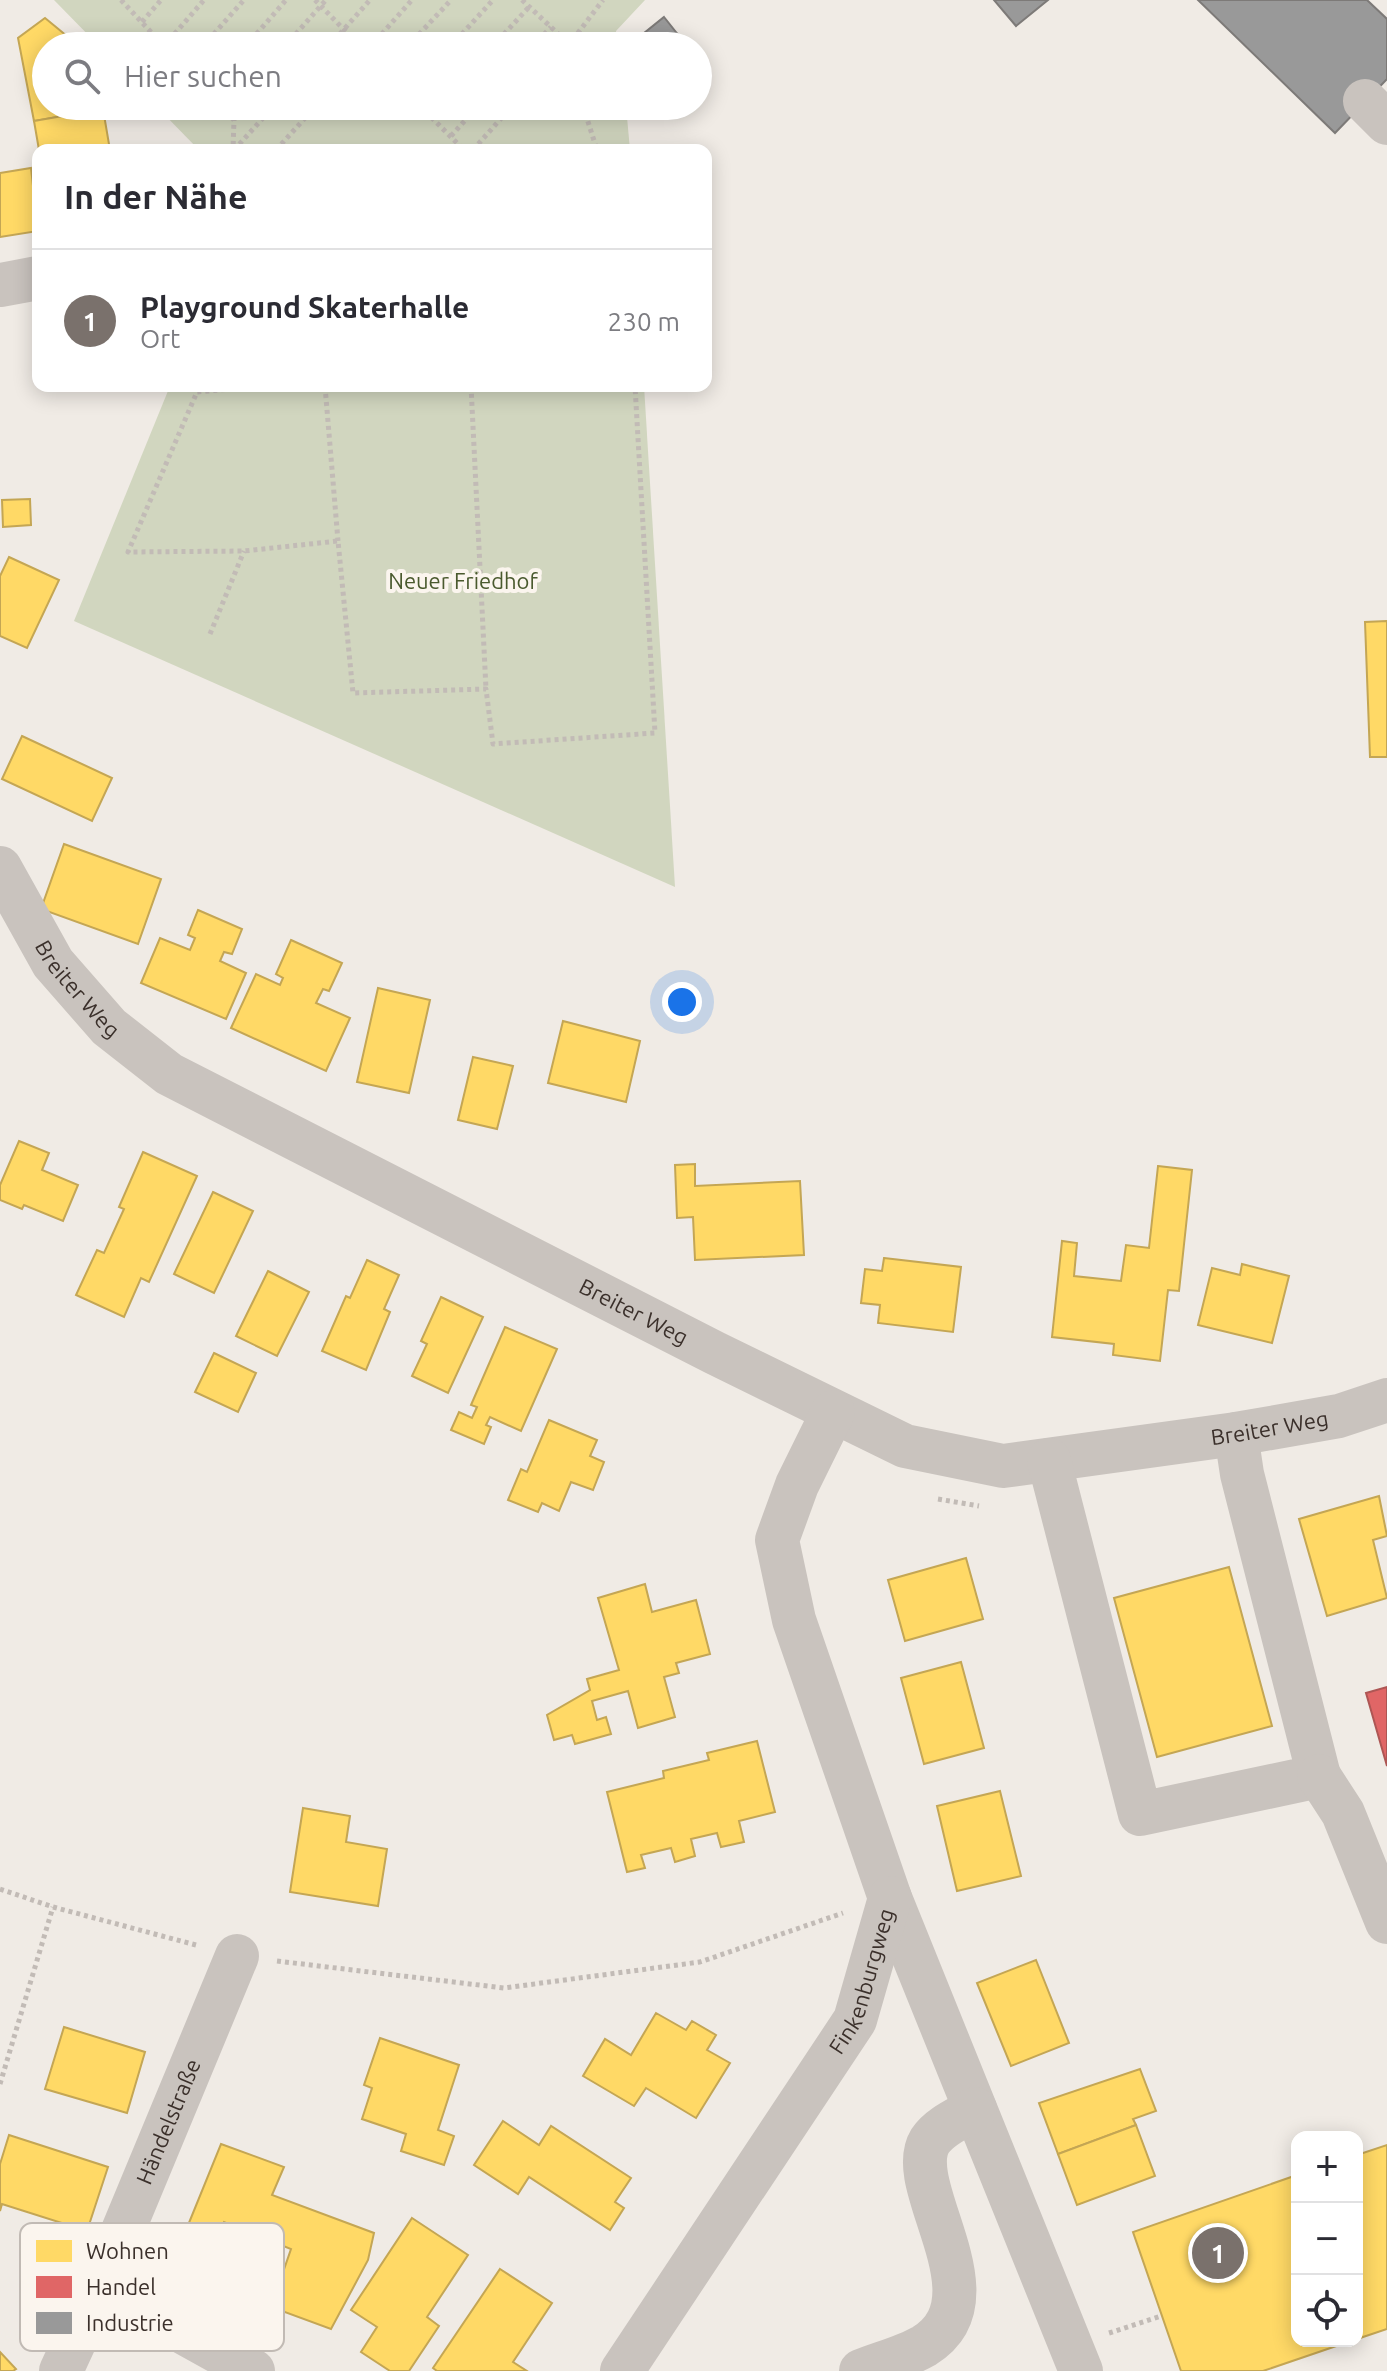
<!DOCTYPE html>
<html lang="de">
<meta charset="utf-8">
<style>
:root{--surface:#fff;--page:#f7f7f7;--text:#2b2b33;--muted:#7c7c81;--line:#e1e1e2;--accent:#7a716c}
body{margin:0;font-family:Ubuntu,sans-serif;background:var(--page);color:var(--text)}
.controls{position:absolute;right:24px;bottom:24px;display:grid;overflow:hidden;border-radius:16px;box-shadow:0 4px 20px #0003}
.controls button{width:72px;height:72px;display:grid;place-items:center;padding:0;border:0;border-bottom:2px solid var(--line);background:var(--surface);color:var(--text);font:40px sans-serif}
.you{position:absolute;left:682px;top:1002px;width:28px;height:28px;margin:-20px;border:6px solid #fff;border-radius:50%;background:#1a73e8;box-shadow:0 0 0 12px #1a73e833}
.badge{display:grid;place-items:center;width:52px;height:52px;border-radius:50%;background:var(--accent);color:#fff;font-size:26px;font-weight:700}
.pin{position:absolute;translate:-50% -50%;border:4px solid #fff;box-shadow:0 2px 8px #0006}
.list{margin:0;padding:0;list-style:none}
h2{display:flex;justify-content:space-between;align-items:center;height:104px;margin:0;padding:0 32px;font-size:34px}
h2 small{font-size:26px;font-weight:400;color:var(--muted)}
.list li{display:grid;grid-template-columns:52px 1fr auto;gap:24px;align-items:center;box-sizing:border-box;height:144px;padding:0 32px;border-top:2px solid var(--line)}
.list b{display:block;font-size:30px;white-space:nowrap}
.list p{margin:0;font-size:26px;white-space:nowrap;color:var(--muted)}
.list em{font-size:26px;font-style:normal;color:var(--muted)}
.icon{flex:none;width:44px;height:44px;fill:none;stroke:currentColor;stroke-width:2;stroke-linecap:round;stroke-linejoin:round}
.map{position:relative;flex:none;width:1387px;height:2371px;overflow:hidden}
.search{position:absolute;background:var(--surface);box-shadow:0 4px 20px #0003;left:32px;top:32px;width:680px;height:88px;display:flex;align-items:center;gap:20px;box-sizing:border-box;padding:0 28px;border-radius:44px;color:var(--muted);font-size:30px}
.panel{position:absolute;background:var(--surface);box-shadow:0 4px 20px #0003;left:32px;top:144px;width:680px;height:248px;border-radius:16px}
.map>svg:first-child{display:block}
.green{fill:#d1d6bf}
.homes{fill:#ffd966;stroke:#c4a654;stroke-width:2}
.shops{fill:#e06666;stroke:#ae5654;stroke-width:2}
.industry{fill:#999;stroke:#7d7a78;stroke-width:2}
.lines{fill:none;stroke-linecap:round;stroke-linejoin:round}
.path{stroke:#c2bbb6;stroke-width:5;stroke-dasharray:4 4;stroke-linecap:butt}
.minor{stroke:#c9c3be;stroke-width:44}
.labels{text-anchor:middle;stroke-width:8;stroke-linejoin:round;paint-order:stroke}
.park-label{font-size:22px;fill:#4a5a2e;stroke:#fbf5ee}
.street-label{font-size:22px;fill:#3b302b;stroke:#fbf5ee}
.key{fill:#fbf5ee;stroke:#c1bab4;stroke-width:2}
.key-label{font-size:22px;fill:#3b302b}
</style>
<div class="map">
<svg width="1387" height="2371" viewBox="0 0 1387 2371">
<rect width="100%" height="100%" fill="#f0ebe5"/>
<g class="green">
<polygon points="54,0 645,0 616,31 617,46 99,46"/>
<polygon points="156,106 626,106 630,150 199,150"/>
<polygon points="170,386 644,386 675,887 74,621"/>
</g>
<g class="homes">
<polygon points="45,18 79,46 46,46 46,106 103,106 103,109 34,121 18,38"/>
<polygon points="175,106 197,106 186,117"/>
<polygon points="103,109 110,150 39,150 34,121"/>
<polygon points="31,168 38,231 0,237 0,173"/>
<polygon points="30,499 31,525 3,527 2,500"/>
<polygon points="9,557 59,580 27,648 0,636 0,576"/>
<polygon points="1387,621 1387,757 1370,757 1365,622"/>
<polygon points="22,736 112,778 92,821 2,779"/>
<polygon points="64,844 161,879 138,944 41,909"/>
<polygon points="198,910 242,929 232,954 224,952 220,961 246,973 226,1019 141,983 160,938 190,950 195,938 188,935"/>
<polygon points="291,940 342,963 329,991 323,989 316,1003 350,1018 326,1071 231,1028 256,974 280,985 283,978 276,974"/>
<polygon points="378,988 430,1000 409,1093 357,1082"/>
<polygon points="563,1021 640,1041 626,1102 548,1083"/>
<polygon points="473,1057 513,1066 497,1129 458,1120"/>
<polygon points="19,1141 49,1153 42,1170 78,1185 63,1221 24,1205 22,1209 0,1200 0,1185"/>
<polygon points="143,1152 197,1176 149,1282 141,1278 124,1317 76,1295 97,1250 104,1253 124,1209 119,1207"/>
<polygon points="695,1164 695,1186 800,1181 804,1255 695,1260 693,1217 677,1218 675,1165"/>
<polygon points="1158,1166 1192,1170 1179,1291 1168,1290 1160,1361 1113,1355 1114,1344 1052,1337 1062,1241 1077,1243 1074,1276 1121,1281 1126,1245 1149,1248"/>
<polygon points="213,1192 253,1211 214,1293 174,1274"/>
<polygon points="884,1258 961,1267 953,1332 878,1323 880,1305 861,1303 865,1269 882,1271"/>
<polygon points="367,1260 399,1275 384,1309 390,1312 366,1370 322,1351 346,1296 350,1298"/>
<polygon points="1242,1264 1289,1276 1272,1343 1198,1325 1212,1268 1240,1275"/>
<polygon points="268,1271 309,1292 277,1356 236,1336"/>
<polygon points="441,1297 483,1317 448,1393 412,1376 427,1344 421,1341"/>
<polygon points="505,1327 557,1349 521,1431 490,1417 486,1425 491,1427 484,1444 451,1430 459,1412 472,1418 477,1407 471,1405"/>
<polygon points="214,1353 256,1373 238,1412 195,1392"/>
<polygon points="549,1420 597,1440 590,1456 604,1462 593,1490 571,1482 559,1511 542,1503 538,1512 508,1500 521,1469 527,1472"/>
<polygon points="1379,1496 1387,1536 1373,1540 1387,1598 1327,1616 1299,1519"/>
<polygon points="966,1558 983,1619 905,1641 888,1580"/>
<polygon points="1229,1567 1272,1726 1157,1757 1114,1598"/>
<polygon points="645,1584 652,1612 696,1600 710,1654 676,1663 679,1673 664,1677 675,1717 638,1728 628,1691 592,1701 597,1720 606,1717 611,1734 575,1744 572,1735 554,1740 547,1715 590,1690 587,1679 619,1670 598,1598"/>
<polygon points="961,1662 984,1748 924,1764 901,1678"/>
<polygon points="757,1741 775,1812 739,1821 744,1842 721,1847 717,1833 691,1839 695,1856 675,1862 671,1848 641,1855 645,1868 627,1872 607,1792 664,1778 663,1771 709,1760 707,1753"/>
<polygon points="1000,1791 1021,1876 957,1891 937,1806"/>
<polygon points="303,1808 350,1816 346,1842 387,1849 378,1906 290,1892"/>
<polygon points="1036,1960 1069,2043 1011,2066 977,1983"/>
<polygon points="656,2013 686,2030 692,2021 716,2035 707,2050 730,2063 696,2118 646,2088 634,2106 583,2076 605,2039 631,2055"/>
<polygon points="64,2027 145,2052 127,2113 45,2089"/>
<polygon points="380,2038 459,2065 438,2130 454,2136 444,2165 401,2151 406,2134 362,2119 372,2088 364,2085"/>
<polygon points="1140,2069 1156,2111 1133,2119 1136,2125 1058,2154 1039,2103"/>
<polygon points="503,2121 539,2145 551,2126 631,2178 615,2202 624,2208 610,2230 529,2177 518,2194 474,2165"/>
<polygon points="1136,2125 1155,2176 1077,2205 1058,2154"/>
<polygon points="9,2135 108,2167 87,2231 2,2204 0,2211 0,2164"/>
<polygon points="221,2144 284,2167 272,2195 374,2233 368,2260 331,2329 271,2307 291,2249 224,2222 212,2252 182,2240"/>
<polygon points="1387,2145 1387,2329 1357,2339 1357,2155"/>
<polygon points="1297,2175 1297,2341 1351,2341 1263,2371 1181,2371 1133,2232"/>
<polygon points="412,2218 468,2255 427,2317 439,2326 409,2371 390,2371 361,2352 377,2327 351,2310"/>
<polygon points="500,2269 552,2303 513,2362 527,2371 437,2371 433,2368"/>
<polygon points="0,2352 16,2369 13,2371 0,2371"/>
</g>
<polygon class="shops" points="1387,1687 1387,1766 1366,1693"/>
<g class="industry">
<polygon points="994,0 1048,0 1016,26"/>
<polygon points="1198,0 1367,0 1387,19 1387,79 1335,133"/>
<polygon points="664,17 687,46 628,46"/>
</g>
<g class="lines">
<g class="path">
<polyline points="121,0 164,46"/>
<polyline points="315,0 360,46"/>
<polyline points="522,0 568,43 565,46"/>
<polyline points="142,22 161,0"/>
<polyline points="164,46 204,0"/>
<polyline points="203,46 244,0"/>
<polyline points="246,46 286,0"/>
<polyline points="285,46 326,0"/>
<polyline points="329,46 370,0"/>
<polyline points="371,46 412,0"/>
<polyline points="408,46 451,0"/>
<polyline points="451,46 493,0"/>
<polyline points="493,46 529,7"/>
<polyline points="533,46 551,27"/>
<polyline points="568,46 603,0"/>
<polyline points="221,106 234,120 233,149"/>
<polyline points="420,106 464,150"/>
<polyline points="583,106 597,150"/>
<polyline points="430,116 439,106"/>
<polyline points="451,136 478,106"/>
<polyline points="234,150 274,106"/>
<polyline points="276,150 316,106"/>
<polyline points="473,150 512,106"/>
<polyline points="265,386 197,392 128,552 244,551 338,541 353,693 486,689 493,744 655,733 635,386"/>
<polyline points="325,386 338,541"/>
<polyline points="471,386 486,689"/>
<polyline points="210,634 244,551"/>
<polyline points="938,1499 979,1506"/>
<polyline points="0,1889 53,1907 196,1945"/>
<polyline points="277,1961 504,1988 700,1962 843,1913"/>
<polyline points="0,2084 53,1907"/>
<polyline points="1109,2333 1161,2316"/>
</g>
<g class="minor">
<polyline points="1365,101 1387,123"/>
<polyline points="0,285 38,278"/>
<path id="s1" d="M0,868L53,963L109,1027L169,1074L715,1353L905,1446L1003,1466L1236,1434L1339,1416L1387,1400"/>
<polyline points="833,1412 797,1485 777,1540 794,1620 890,1898 1081,2371"/>
<polyline points="1049,1460 1140,1814 1319,1776 1242,1474 1236,1434"/>
<polyline points="1319,1776 1343,1813 1387,1922"/>
<path id="s2" d="M100,2286L237,1956"/>
<polyline points="61,2371 100,2286 253,2371"/>
<path id="s3" d="M622,2371L855,2020L890,1898"/>
<path d="M861,2371C881,2363 905,2357 924,2346C1002,2298 902,2187 930,2141C940,2126 960,2118 975,2109"/>
</g>
</g>
<g class="labels">
<g class="park-label">
<text x="463" y="589">Neuer Friedhof</text>
</g>
<g class="street-label">
<text dy="8" stroke="none"><textPath href="#s1" startOffset="144">Breiter Weg</textPath></text>
<text dy="8" stroke="none"><textPath href="#s1" startOffset="792">Breiter Weg</textPath></text>
<text dy="8" stroke="none"><textPath href="#s1" startOffset="1464">Breiter Weg</textPath></text>
<text dy="8" stroke="none"><textPath href="#s3" startOffset="460">Finkenburgweg</textPath></text>
<text dy="8" stroke="none"><textPath href="#s2" startOffset="178">Händelstraße</textPath></text>
</g>
</g>
<rect x="20" y="2223" width="264" height="128" rx="12" class="key"/>
<rect x="36" y="2240" width="36" height="22" fill="#ffd966"/>
<rect x="36" y="2276" width="36" height="22" fill="#e06666"/>
<rect x="36" y="2312" width="36" height="22" fill="#999"/>
<g class="key-label">
<text x="86" y="2259">Wohnen</text>
<text x="86" y="2295">Handel</text>
<text x="86" y="2331">Industrie</text>
</g>
</svg>
<div class="controls">
<button>+</button>
<button>−</button>
<button><svg class="icon" aria-label="locate" viewBox="0 0 24 24"><circle cx="12" cy="12" r="6"/><path d="M12 2v4M12 18v4M2 12h4M18 12h4"/></svg></button>
</div>
<div class="you"></div>
<div class="pin badge" style="left:1218px;top:2253px">1</div>
<div class="search"><svg class="icon" aria-label="search" viewBox="0 0 24 24"><circle cx="10" cy="10" r="6"/><path d="M15 15l6 6"/></svg>Hier suchen</div>
<section class="panel">
<h2>In der Nähe<small></small></h2>
<ul class="list">
<li><span class="badge">1</span><div><b>Playground Skaterhalle</b><p>Ort</p></div><em>230 m</em></li>
</ul>
</section>
</div>
